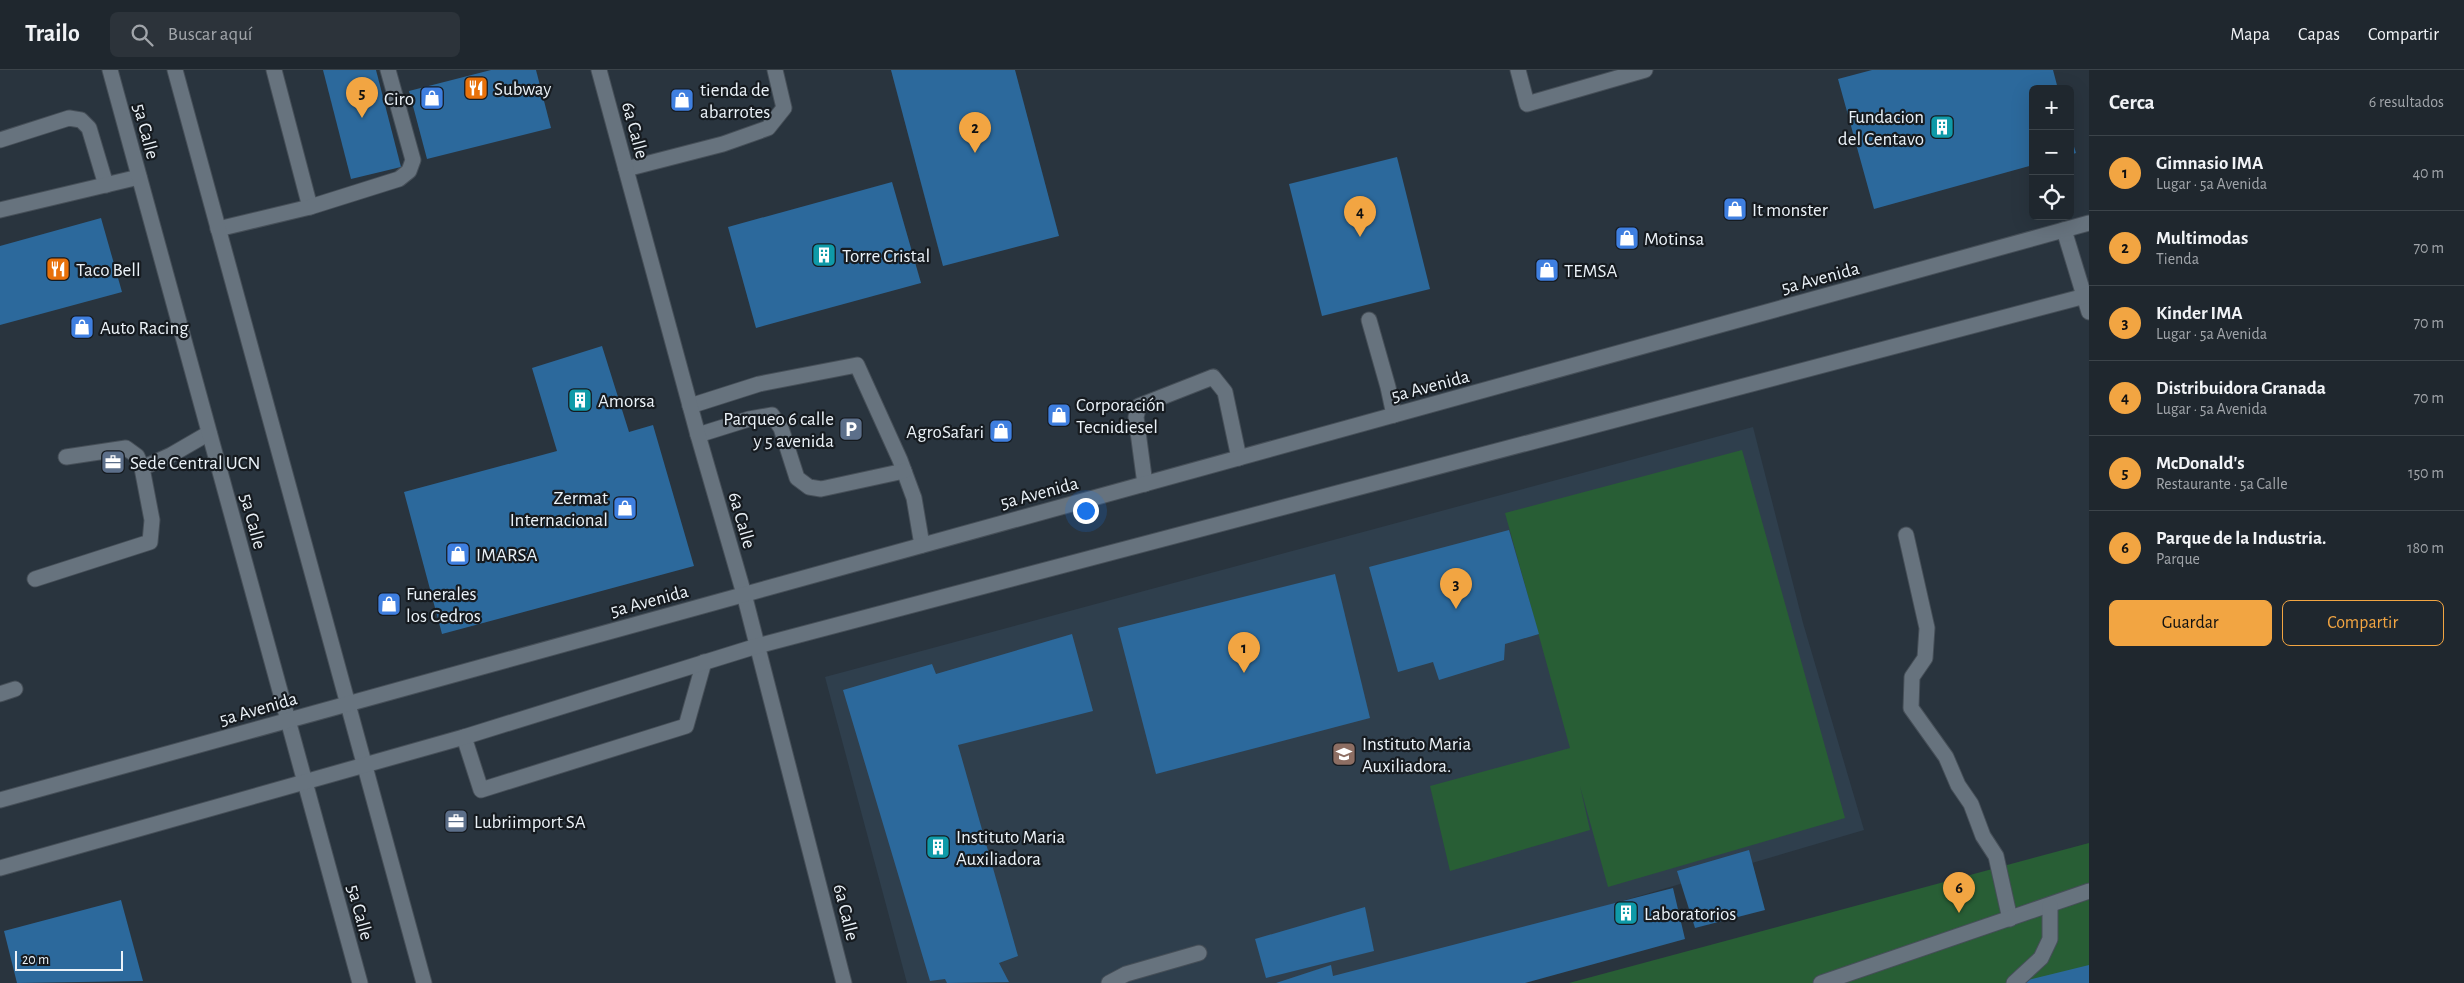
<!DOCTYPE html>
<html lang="es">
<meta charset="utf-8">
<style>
:root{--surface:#1f272e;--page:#2c333a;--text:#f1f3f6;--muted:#a1a5aa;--line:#3c444a;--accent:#f2a542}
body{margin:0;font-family:"Alegreya Sans",sans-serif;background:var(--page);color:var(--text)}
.controls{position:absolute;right:15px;top:15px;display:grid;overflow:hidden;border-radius:8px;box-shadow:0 5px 20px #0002}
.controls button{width:45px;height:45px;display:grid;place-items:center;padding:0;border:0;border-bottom:1px solid var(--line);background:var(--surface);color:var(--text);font:25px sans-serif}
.scale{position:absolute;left:15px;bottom:12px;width:108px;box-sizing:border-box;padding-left:5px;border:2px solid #ebf2f8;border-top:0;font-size:14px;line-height:18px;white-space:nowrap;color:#ebf2f8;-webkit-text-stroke:4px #161b20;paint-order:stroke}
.you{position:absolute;left:1085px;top:440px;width:18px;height:18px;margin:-12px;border:4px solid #fff;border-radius:50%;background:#1a73e8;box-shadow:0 0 0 8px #1a73e833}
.badge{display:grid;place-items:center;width:32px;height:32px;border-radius:50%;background:var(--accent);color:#111;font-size:16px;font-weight:700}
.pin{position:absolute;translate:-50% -41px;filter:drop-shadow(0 1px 2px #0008)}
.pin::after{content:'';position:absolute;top:26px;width:18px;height:15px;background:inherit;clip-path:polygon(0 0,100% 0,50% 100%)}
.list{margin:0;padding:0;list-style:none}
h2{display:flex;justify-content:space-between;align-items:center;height:65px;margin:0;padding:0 20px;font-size:21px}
h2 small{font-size:16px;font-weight:400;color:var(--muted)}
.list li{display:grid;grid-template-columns:32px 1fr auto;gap:15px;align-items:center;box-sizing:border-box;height:75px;padding:0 20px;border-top:1px solid var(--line)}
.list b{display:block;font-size:19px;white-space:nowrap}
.list p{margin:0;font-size:16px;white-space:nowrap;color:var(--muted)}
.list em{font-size:16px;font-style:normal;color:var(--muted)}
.actions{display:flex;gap:10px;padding:15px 20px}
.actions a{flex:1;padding:11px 0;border:1px solid var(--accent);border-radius:8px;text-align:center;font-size:18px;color:var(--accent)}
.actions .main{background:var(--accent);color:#111}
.icon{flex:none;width:28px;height:28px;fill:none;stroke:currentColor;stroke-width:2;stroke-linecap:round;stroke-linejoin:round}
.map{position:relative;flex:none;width:2089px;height:913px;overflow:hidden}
header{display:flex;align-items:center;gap:30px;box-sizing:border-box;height:70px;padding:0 25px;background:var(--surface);border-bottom:1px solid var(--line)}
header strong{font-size:24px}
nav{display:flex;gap:28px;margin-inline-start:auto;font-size:18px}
.search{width:350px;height:45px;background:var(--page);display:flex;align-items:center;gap:12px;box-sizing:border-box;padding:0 18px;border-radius:8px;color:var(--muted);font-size:19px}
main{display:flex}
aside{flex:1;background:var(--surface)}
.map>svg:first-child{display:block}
.built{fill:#2f3f4d}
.green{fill:#285e35}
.building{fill:#2c699c}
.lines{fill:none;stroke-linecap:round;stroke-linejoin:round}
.lane-casing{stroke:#464f58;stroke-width:17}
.street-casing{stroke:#464f58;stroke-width:17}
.secondary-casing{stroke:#464f58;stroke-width:17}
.lane{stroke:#67737e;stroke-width:15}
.street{stroke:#67737e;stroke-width:15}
.secondary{stroke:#67737e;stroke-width:15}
.labels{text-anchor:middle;stroke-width:4.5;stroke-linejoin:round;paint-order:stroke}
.poi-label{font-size:19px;fill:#ebf2f8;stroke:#161b20;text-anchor:start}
.street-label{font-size:19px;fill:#ebf2f8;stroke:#161b20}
</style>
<header>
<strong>Trailo</strong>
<div class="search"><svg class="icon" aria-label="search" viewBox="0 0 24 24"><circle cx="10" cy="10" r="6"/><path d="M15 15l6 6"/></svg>Buscar aquí</div>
<nav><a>Mapa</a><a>Capas</a><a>Compartir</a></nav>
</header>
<main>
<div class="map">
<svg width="2089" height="913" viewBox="0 0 2089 913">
<rect width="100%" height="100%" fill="#29343e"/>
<polygon class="built" points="1753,357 1803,553 1864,760 1343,913 907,913 825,607"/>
<g class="green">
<polygon points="1742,380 1845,748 1608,817 1580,716 1590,760 1450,801 1430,716 1570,678 1505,443"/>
<polygon points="2089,773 2089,913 1569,913"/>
</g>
<g class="building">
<polygon points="323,0 376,0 401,97 351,109"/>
<polygon points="491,0 536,0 551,58 427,89 409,21"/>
<polygon points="891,0 1015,0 1059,166 943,196"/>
<polygon points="1872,0 2053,0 2058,19 2033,19 2033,95 1874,139 1838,9"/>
<polygon points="2070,64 2076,83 2070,85"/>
<polygon points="1397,87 1430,219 1322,246 1289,114"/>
<polygon points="892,112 921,213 756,258 728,157"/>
<polygon points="101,148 122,222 0,255 0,176"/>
<polygon points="602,276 629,362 653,355 694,496 442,564 404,422 557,381 532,298"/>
<polygon points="1509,460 1539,564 1505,574 1504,590 1439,610 1433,592 1398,602 1369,497"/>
<polygon points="1335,504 1370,648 1156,704 1118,558"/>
<polygon points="1072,564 1093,641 958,675 1018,886 999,893 1009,912 947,913 945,909 930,911 843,620 932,594 936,604"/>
<polygon points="1749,780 1765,840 1695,858 1677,801"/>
<polygon points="1673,818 1685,869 1525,913 1276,913 1331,895 1333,906"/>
<polygon points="121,830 143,911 17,913 4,861"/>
<polygon points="1365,837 1374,881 1266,908 1255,869"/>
<polygon points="2089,895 2089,913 2020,913 2020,912"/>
</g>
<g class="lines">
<g class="lane-casing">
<g id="lane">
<polyline points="274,0 310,137"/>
<polyline points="0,70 69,48 81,50 89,58 106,115"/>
<polyline points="626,99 723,74 768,58 784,38 775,0"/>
<polyline points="0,140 139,107"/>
<polyline points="218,159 310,137 399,109 409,101 413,90 388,0"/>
<polyline points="1369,250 1388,317 1394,345"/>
<polyline points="690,336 759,314 857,295 900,390 914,428 922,475"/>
<polyline points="698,365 749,349 772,345 781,358 797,408 809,417 821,419 904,401"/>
<polyline points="66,387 126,378 137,386 142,398"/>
<polyline points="1145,414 1136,347 1139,336 1213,307 1225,322 1239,388"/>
<polyline points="1906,465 1927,558 1925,588 1912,607 1911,638 1946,687 1958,715 1971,734 1983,766 1996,786 2010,849"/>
<polyline points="35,509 150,472 152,450 142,398 171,385 209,363"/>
<polyline points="0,624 15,619"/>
<polyline points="464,667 481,720 686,656 704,592"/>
<polyline points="1109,913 1126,904 1199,883"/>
<polyline points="1821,913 2089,821"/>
<polyline points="2014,913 2041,888 2050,869 2050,835"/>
</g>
</g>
<g class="street-casing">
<polyline id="street" points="1518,0 1527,34 1645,0"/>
</g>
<g class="secondary-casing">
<g id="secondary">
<polyline points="110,0 360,913"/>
<polyline points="175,0 424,913"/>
<polyline points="599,0 698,365 744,524 844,913"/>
<polyline points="2064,160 2089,242"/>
<polyline points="0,730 2089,153"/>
<polyline points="0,798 464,667 757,576 2089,225"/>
</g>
</g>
<use href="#lane" class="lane"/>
<use href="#street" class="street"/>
<use href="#secondary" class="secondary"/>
</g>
<defs>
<g id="restaurant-square" transform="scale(1.25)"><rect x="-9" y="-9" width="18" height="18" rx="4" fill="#e8710a" stroke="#161b20"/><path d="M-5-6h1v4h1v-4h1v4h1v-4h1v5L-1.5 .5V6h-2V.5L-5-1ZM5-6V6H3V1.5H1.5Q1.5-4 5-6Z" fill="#fff"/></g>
<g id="shop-square" transform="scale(1.25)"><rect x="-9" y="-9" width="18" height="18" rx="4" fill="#3f7fe0" stroke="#161b20"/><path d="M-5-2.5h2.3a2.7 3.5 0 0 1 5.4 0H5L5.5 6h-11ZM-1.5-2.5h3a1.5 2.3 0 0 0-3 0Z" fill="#fff"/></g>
<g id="building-square" transform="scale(1.25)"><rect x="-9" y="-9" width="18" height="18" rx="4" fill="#0f9aa8" stroke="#161b20"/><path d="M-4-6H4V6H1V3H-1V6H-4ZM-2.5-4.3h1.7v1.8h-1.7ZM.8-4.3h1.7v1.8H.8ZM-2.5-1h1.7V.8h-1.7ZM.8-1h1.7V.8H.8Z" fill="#fff"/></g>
<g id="parking-square" transform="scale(1.25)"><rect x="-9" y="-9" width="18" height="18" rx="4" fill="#5c6f8a" stroke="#161b20"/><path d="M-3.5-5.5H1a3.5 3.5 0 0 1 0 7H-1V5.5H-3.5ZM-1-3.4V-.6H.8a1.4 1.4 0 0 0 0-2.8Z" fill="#fff"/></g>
<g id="office-square" transform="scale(1.25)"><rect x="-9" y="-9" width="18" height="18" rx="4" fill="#5c6f8a" stroke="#161b20"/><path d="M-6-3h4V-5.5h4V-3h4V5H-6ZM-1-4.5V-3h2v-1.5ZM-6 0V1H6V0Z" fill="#fff"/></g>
<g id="school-square" transform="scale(1.25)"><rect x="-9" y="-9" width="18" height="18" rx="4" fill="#8d6e63" stroke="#161b20"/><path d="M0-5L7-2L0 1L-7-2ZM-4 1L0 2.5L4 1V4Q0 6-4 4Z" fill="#fff"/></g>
</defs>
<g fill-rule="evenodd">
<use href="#restaurant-square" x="476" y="18"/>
<use href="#shop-square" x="432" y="28"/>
<use href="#shop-square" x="682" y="30"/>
<use href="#building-square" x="1942" y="57"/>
<use href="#shop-square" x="1735" y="139"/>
<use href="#shop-square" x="1627" y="168"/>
<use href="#building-square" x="824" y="185"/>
<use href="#restaurant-square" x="58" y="199"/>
<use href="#shop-square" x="1547" y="200"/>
<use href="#shop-square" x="82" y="257"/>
<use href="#building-square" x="580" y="330"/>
<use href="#shop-square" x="1059" y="345"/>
<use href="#parking-square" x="851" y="359"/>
<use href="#shop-square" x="1001" y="361"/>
<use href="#office-square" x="113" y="392"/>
<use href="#shop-square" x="625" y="438"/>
<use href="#shop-square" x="458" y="484"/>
<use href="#shop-square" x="389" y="534"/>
<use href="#school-square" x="1344" y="684"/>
<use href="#office-square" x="456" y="751"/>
<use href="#building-square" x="938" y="777"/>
<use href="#building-square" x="1626" y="843"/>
</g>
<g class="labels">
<g class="poi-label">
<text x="494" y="25">Subway</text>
<text x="700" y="26">tienda de<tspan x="700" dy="22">abarrotes</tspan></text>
<text x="414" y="35" text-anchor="end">Ciro</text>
<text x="1924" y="53" text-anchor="end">Fundacion<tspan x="1924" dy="22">del Centavo</tspan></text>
<text x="1752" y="146">It monster</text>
<text x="1644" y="175">Motinsa</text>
<text x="842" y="192">Torre Cristal</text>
<text x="76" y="206">Taco Bell</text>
<text x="1564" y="207">TEMSA</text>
<text x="100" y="264">Auto Racing</text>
<text x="598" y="337">Amorsa</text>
<text x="1076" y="341">Corporación<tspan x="1076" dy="22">Tecnidiesel</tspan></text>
<text x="834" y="355" text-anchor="end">Parqueo 6 calle<tspan x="834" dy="22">y 5 avenida</tspan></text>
<text x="984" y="368" text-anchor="end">AgroSafari</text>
<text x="130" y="399">Sede Central UCN</text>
<text x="608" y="434" text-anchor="end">Zermat<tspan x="608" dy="22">Internacional</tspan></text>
<text x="476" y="491">IMARSA</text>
<text x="406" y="530">Funerales<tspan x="406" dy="22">los Cedros</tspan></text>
<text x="1362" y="680">Instituto Maria<tspan x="1362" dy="22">Auxiliadora.</tspan></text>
<text x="474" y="758">Lubriimport SA</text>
<text x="956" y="773">Instituto Maria<tspan x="956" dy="22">Auxiliadora</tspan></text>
<text x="1644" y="850">Laboratorios</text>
</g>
<g class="street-label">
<text transform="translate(636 60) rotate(75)" y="7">6a Calle</text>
<text transform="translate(147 61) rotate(75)" y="7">5a Calle</text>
<text transform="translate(1820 207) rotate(-15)" y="7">5a Avenida</text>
<text transform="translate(1430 315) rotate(-15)" y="7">5a Avenida</text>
<text transform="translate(1039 422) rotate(-15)" y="7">5a Avenida</text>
<text transform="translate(743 450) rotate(74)" y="7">6a Calle</text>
<text transform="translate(254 451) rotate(75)" y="7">5a Calle</text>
<text transform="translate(649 530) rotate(-15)" y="7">5a Avenida</text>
<text transform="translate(258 638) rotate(-16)" y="7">5a Avenida</text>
<text transform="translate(361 842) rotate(75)" y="7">5a Calle</text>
<text transform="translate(847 842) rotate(76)" y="7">6a Calle</text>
</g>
</g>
</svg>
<div class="controls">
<button>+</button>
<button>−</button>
<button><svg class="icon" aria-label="locate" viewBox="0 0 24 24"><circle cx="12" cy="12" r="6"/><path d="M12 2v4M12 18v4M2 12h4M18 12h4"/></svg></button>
</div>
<div class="scale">20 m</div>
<div class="you"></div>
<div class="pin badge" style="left:1244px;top:603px">1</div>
<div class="pin badge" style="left:975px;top:83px">2</div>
<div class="pin badge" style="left:1456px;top:539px">3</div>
<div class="pin badge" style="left:1360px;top:167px">4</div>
<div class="pin badge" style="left:362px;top:48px">5</div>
<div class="pin badge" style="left:1959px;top:843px">6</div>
</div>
<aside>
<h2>Cerca<small>6 resultados</small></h2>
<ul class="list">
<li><span class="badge">1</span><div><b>Gimnasio IMA</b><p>Lugar · 5a Avenida</p></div><em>40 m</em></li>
<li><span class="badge">2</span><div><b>Multimodas</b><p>Tienda</p></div><em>70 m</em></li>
<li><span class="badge">3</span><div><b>Kinder IMA</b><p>Lugar · 5a Avenida</p></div><em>70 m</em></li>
<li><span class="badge">4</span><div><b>Distribuidora Granada</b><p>Lugar · 5a Avenida</p></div><em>70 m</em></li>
<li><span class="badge">5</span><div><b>McDonald's</b><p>Restaurante · 5a Calle</p></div><em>150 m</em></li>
<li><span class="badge">6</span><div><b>Parque de la Industria.</b><p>Parque</p></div><em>180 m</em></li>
</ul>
<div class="actions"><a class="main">Guardar</a><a>Compartir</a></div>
</aside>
</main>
